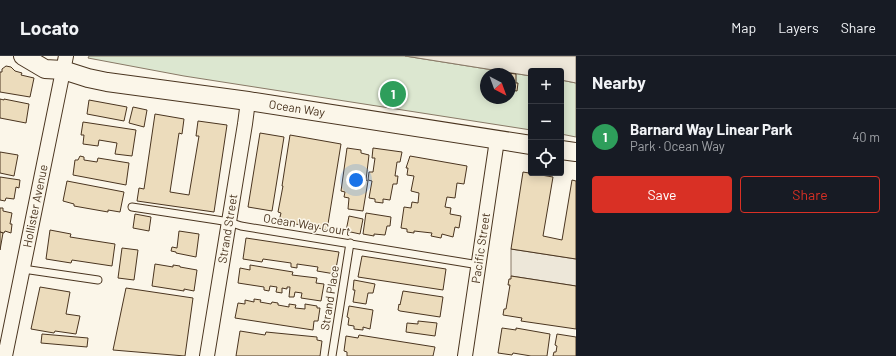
<!DOCTYPE html>
<meta charset="utf-8">
<style>
:root{--surface:#171b24;--page:#20242c;--text:#f1f3f6;--muted:#9ea1a6;--line:#363941;--accent:#d93025}
body{margin:0;font-family:Barlow,sans-serif;background:var(--page);color:var(--text)}
.controls{position:absolute;right:12px;top:12px;display:grid;overflow:hidden;border-radius:4px;box-shadow:0 2px 10px #0003}
.controls button{width:36px;height:36px;display:grid;place-items:center;padding:0;border:0;border-bottom:1px solid var(--line);background:var(--surface);color:var(--text);font:20px sans-serif}
.compass{position:absolute;left:480px;top:12px;width:36px;height:36px;border-radius:50%;background:var(--surface);box-shadow:0 2px 10px #0003;rotate:139deg}
.you{position:absolute;left:356px;top:124px;width:14px;height:14px;margin:-10px;border:3px solid #fff;border-radius:50%;background:#1a73e8;box-shadow:0 0 0 6px #1a73e833}
.badge{display:grid;place-items:center;width:26px;height:26px;border-radius:50%;background:var(--accent);color:#fff;font-size:13px;font-weight:700}
.pin{position:absolute;translate:-50% -50%;border:2px solid #fff;box-shadow:0 1px 4px #0006}
.list{margin:0;padding:0;list-style:none}
h2{display:flex;justify-content:space-between;align-items:center;height:52px;margin:0;padding:0 16px;font-size:17px}
h2 small{font-size:13px;font-weight:400;color:var(--muted)}
.list li{display:grid;grid-template-columns:26px 1fr auto;gap:12px;align-items:center;box-sizing:border-box;height:56px;padding:0 16px;border-top:1px solid var(--line)}
.list b{display:block;font-size:15px;white-space:nowrap}
.list p{margin:0;font-size:13px;white-space:nowrap;color:var(--muted)}
.list em{font-size:13px;font-style:normal;color:var(--muted)}
.actions{display:flex;gap:8px;padding:12px 16px}
.actions a{flex:1;padding:9px 0;border:1px solid var(--accent);border-radius:4px;text-align:center;font-size:14px;color:var(--accent)}
.actions .main{background:var(--accent);color:#fff}
.icon{flex:none;width:22px;height:22px;fill:none;stroke:currentColor;stroke-width:2;stroke-linecap:round;stroke-linejoin:round}
.map{position:relative;flex:none;width:576px;height:300px;overflow:hidden}
header{display:flex;align-items:center;gap:24px;box-sizing:border-box;height:56px;padding:0 20px;background:var(--surface);border-bottom:1px solid var(--line)}
header strong{font-size:19px}
nav{display:flex;gap:22px;margin-inline-start:auto;font-size:14px}
main{display:flex}
aside{flex:1;background:var(--surface)}
.map>svg:first-child{display:block}
.green{fill:#dce7d0;stroke:#887966;fill-rule:evenodd}
.parking{fill:#ede7d9;stroke:#887966}
.building{fill:#ecdcbc;stroke:#4a3520}
.lines{fill:none;stroke-linecap:round;stroke-linejoin:round}
.service-casing{stroke:#4a3520;stroke-width:9}
.minor-casing{stroke:#4a3520;stroke-width:16}
.tertiary-casing{stroke:#4a3520;stroke-width:20}
.secondary-casing{stroke:#4a3520;stroke-width:22}
.service{stroke:#fbf6e9;stroke-width:7}
.minor{stroke:#fbf6e9;stroke-width:14}
.tertiary{stroke:#fbf6e9;stroke-width:18}
.secondary{stroke:#fbf6e9;stroke-width:20}
.labels{text-anchor:middle;stroke-width:3;stroke-linejoin:round;paint-order:stroke}
.street-label{font-size:12px;fill:#4a3520;stroke:#fbf6e9}
</style>
<header>
<strong>Locato</strong>
<nav><a>Map</a><a>Layers</a><a>Share</a></nav>
</header>
<main>
<div class="map">
<svg width="576" height="300" viewBox="0 0 576 300">
<rect width="100%" height="100%" fill="#fbf6e9"/>
<g class="green">
<path d="M89,0H405L531,20V74L184,20L88,2ZM486,18H510V42H486Z"/>
<polygon points="561,24 576,27 576,81 561,78"/>
</g>
<g class="parking">
<polygon points="405,0 576,0 576,27 561,24 561,15 531,15 531,20"/>
<polygon points="511,193 576,203 576,230 511,220"/>
</g>
<g class="building">
<polygon points="6,10 11,11 15,15 22,17 21,19 34,22 30,41 0,36 0,16 2,16 2,13"/>
<polygon points="499,16 516,18 516,27 518,27 517,35 510,34 510,18 499,18"/>
<polygon points="0,43 4,44 4,43 29,48 26,67 0,62"/>
<polygon points="89,44 127,51 124,65 87,58"/>
<polygon points="133,51 147,54 144,71 129,67"/>
<polygon points="155,58 184,63 182,78 179,77 170,136 189,139 199,80 196,80 198,65 227,69 214,156 137,145 139,132 144,133"/>
<polygon points="83,66 136,74 132,100 115,98 117,87 99,84 98,90 83,88 84,79 81,79"/>
<polygon points="260,77 284,81 272,155 248,151"/>
<polygon points="290,79 341,88 327,174 313,171 313,172 301,170 301,169 279,165 281,157 278,156 283,130 282,130"/>
<polygon points="347,92 361,94 361,97 369,99 366,124 368,125 363,155 348,153 349,142 344,141 345,136 341,135"/>
<polygon points="373,92 402,96 400,106 397,106 395,120 398,120 397,128 393,128 390,144 383,143 383,147 375,146 375,143 369,142 372,125 368,124 369,116 373,116 375,102 372,102"/>
<polygon points="0,96 18,99 14,120 0,117"/>
<polygon points="80,100 84,101 84,104 97,106 98,102 129,107 126,129 73,119 75,104 78,104"/>
<polygon points="410,100 467,110 464,128 457,127 455,142 447,141 445,151 451,152 450,158 461,160 459,172 455,171 453,181 442,178 441,182 431,180 432,177 414,175 414,177 407,176 407,173 401,172 404,151 411,152 412,146 418,147 419,137 411,135 414,120 407,119 408,112 406,112"/>
<polygon points="523,116 553,121 543,180 562,184 572,124 576,125 576,203 511,193"/>
<polygon points="0,121 20,124 19,132 16,131 14,143 6,142 5,145 0,144"/>
<polygon points="67,125 124,136 120,156 108,154 108,156 74,150 74,148 63,145"/>
<polygon points="0,152 3,152 3,155 12,157 10,168 12,168 11,177 5,175 4,177 0,176"/>
<polygon points="366,157 391,161 390,170 387,170 385,179 374,178 374,180 363,178"/>
<polygon points="135,158 151,161 149,175 133,172"/>
<polygon points="349,160 363,163 360,178 346,175"/>
<polygon points="50,174 71,178 70,181 115,188 112,210 72,204 71,207 46,203"/>
<polygon points="179,175 199,178 196,201 176,197 176,196 171,195 172,191 177,192"/>
<polygon points="0,176 3,177 0,194"/>
<polygon points="246,182 339,196 335,218 317,215 318,211 297,208 297,212 291,211 291,207 263,203 262,206 243,203"/>
<polygon points="122,192 138,194 134,224 118,222"/>
<polygon points="362,200 446,213 443,234 358,221"/>
<polygon points="155,208 173,211 173,209 180,210 180,211 197,214 194,235 184,233 184,235 152,230"/>
<polygon points="250,209 293,216 292,219 317,222 316,227 324,228 321,245 301,242 302,237 295,236 294,241 289,241 290,231 287,231 287,233 282,232 282,237 276,236 277,231 270,230 269,235 264,234 264,231 238,227 240,212 250,214"/>
<polygon points="511,220 576,230 576,273 521,265 522,262 503,259 504,253 506,253 510,229 508,229 509,223 511,223"/>
<polygon points="354,224 375,228 373,237 368,237 366,248 353,246 355,234 353,234"/>
<polygon points="40,231 70,236 66,258 80,260 76,278 55,275 54,277 31,273"/>
<polygon points="126,232 193,242 185,300 113,294"/>
<polygon points="403,235 443,241 440,261 400,255 398,254 399,248 400,249"/>
<polygon points="254,243 261,244 260,246 271,248 272,246 278,247 278,249 289,251 289,248 296,249 295,252 305,253 305,248 317,250 317,252 320,252 318,265 314,265 313,274 235,262 238,247 245,248 245,244 254,246"/>
<polygon points="349,250 373,254 370,273 363,271 363,274 354,273 354,270 348,269 349,262 347,261"/>
<polygon points="418,265 437,267 435,280 406,276 407,267 418,268"/>
<polygon points="502,272 516,274 516,272 550,278 547,300 531,300 513,297 512,299 498,297"/>
<polygon points="240,275 265,279 266,276 317,281 317,284 322,285 320,300 236,300"/>
<polygon points="42,278 88,282 87,291 41,287"/>
<polygon points="557,278 576,281 576,300 553,300 554,296 556,296 557,290 555,289"/>
<polygon points="359,279 435,291 433,300 347,300 347,296 344,295 346,280 358,282"/>
</g>
<g class="lines">
<g class="service-casing">
<g id="service">
<polyline points="132,151 217,164 229,166 241,170 479,209"/>
<polyline points="23,213 98,224"/>
<polyline points="332,300 350,187"/>
</g>
</g>
<g class="minor-casing">
<g id="minor">
<path id="s1" d="M5,300L66,0"/>
<path id="s2" d="M207,300L245,68L248,45"/>
<path id="s3" d="M465,300L497,84"/>
</g>
</g>
<g class="tertiary-casing">
<g id="tertiary">
<path id="s4" d="M23,0L45,13L63,14L88,22L107,26L248,45L531,89"/>
<polyline points="561,94 576,96"/>
</g>
</g>
<g class="secondary-casing">
<polyline id="secondary" points="0,300 1,300"/>
</g>
<use href="#service" class="service"/>
<use href="#minor" class="minor"/>
<use href="#tertiary" class="tertiary"/>
<use href="#secondary" class="secondary"/>
</g>
<g class="labels">
<g class="street-label">
<text dy="4" stroke="none"><textPath href="#s4" startOffset="281">Ocean Way</textPath></text>
<text dy="4" stroke="none"><textPath href="#s1" startOffset="153">Hollister Avenue</textPath></text>
<text transform="translate(307 169) rotate(9)" y="4">Ocean Way Court</text>
<text dy="4" stroke="none"><textPath href="#s2" startOffset="129">Strand Street</textPath></text>
<text dy="4" stroke="none"><textPath href="#s3" startOffset="109">Pacific Street</textPath></text>
<text transform="translate(330 242) rotate(-81)" y="4">Strand Place</text>
</g>
</g>
</svg>
<div class="controls">
<button>+</button>
<button>−</button>
<button><svg class="icon" aria-label="locate" viewBox="0 0 24 24"><circle cx="12" cy="12" r="6"/><path d="M12 2v4M12 18v4M2 12h4M18 12h4"/></svg></button>
</div>
<svg class="compass" viewBox="-18 -18 36 36"><path d="M0-13l5 13h-10z" fill="#e53935"/><path d="M0 13l5-13h-10z" fill="#9ea1a6"/></svg>
<div class="you"></div>
<div class="pin badge" style="left:393px;top:38px;background:#2e9e5b">1</div>
</div>
<aside>
<h2>Nearby<small></small></h2>
<ul class="list">
<li><span class="badge" style="background:#2e9e5b">1</span><div><b>Barnard Way Linear Park</b><p>Park · Ocean Way</p></div><em>40 m</em></li>
</ul>
<div class="actions"><a class="main">Save</a><a>Share</a></div>
</aside>
</main>
